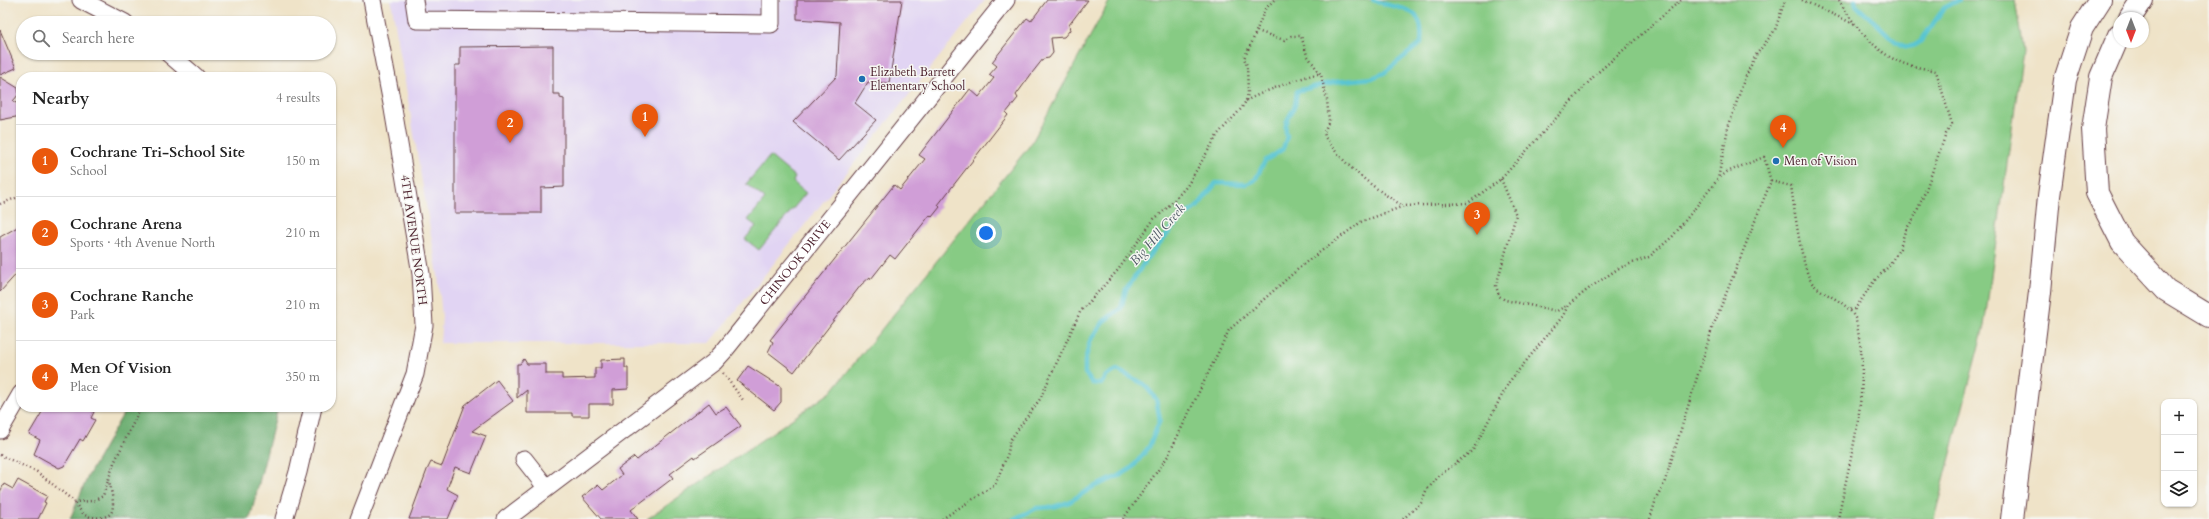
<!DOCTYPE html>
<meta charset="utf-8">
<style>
:root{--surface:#fff;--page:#f2f2f2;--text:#222;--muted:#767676;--line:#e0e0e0;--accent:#ea580c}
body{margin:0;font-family:Cardo,serif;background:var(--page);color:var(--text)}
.controls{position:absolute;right:12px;bottom:12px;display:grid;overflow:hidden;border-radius:8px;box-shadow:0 1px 3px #0004}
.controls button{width:36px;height:36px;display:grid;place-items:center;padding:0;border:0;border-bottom:1px solid var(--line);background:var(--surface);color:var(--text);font:20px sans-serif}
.compass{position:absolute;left:2113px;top:12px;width:36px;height:36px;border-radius:50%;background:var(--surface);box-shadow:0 1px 3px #0004;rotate:180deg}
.you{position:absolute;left:986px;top:233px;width:14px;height:14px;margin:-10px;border:3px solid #fff;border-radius:50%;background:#1a73e8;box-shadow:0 0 0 6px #1a73e833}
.badge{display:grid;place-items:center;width:26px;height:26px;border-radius:50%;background:var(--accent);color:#fff;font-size:13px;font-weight:700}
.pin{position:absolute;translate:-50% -33px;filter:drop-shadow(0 1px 2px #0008)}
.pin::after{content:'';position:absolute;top:21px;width:14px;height:12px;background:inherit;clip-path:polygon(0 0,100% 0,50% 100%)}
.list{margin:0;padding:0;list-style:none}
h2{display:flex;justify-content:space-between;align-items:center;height:52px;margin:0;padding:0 16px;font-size:17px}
h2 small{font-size:13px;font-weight:400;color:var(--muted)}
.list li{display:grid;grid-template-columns:26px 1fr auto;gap:12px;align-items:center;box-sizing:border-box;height:72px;padding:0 16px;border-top:1px solid var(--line)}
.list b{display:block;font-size:15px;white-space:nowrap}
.list p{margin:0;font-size:13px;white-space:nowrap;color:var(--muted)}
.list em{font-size:13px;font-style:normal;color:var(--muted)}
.icon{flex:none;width:22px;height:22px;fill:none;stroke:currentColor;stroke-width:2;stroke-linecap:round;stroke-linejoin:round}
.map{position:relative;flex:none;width:2209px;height:519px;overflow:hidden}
.search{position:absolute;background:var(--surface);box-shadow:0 1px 3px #0004;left:16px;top:16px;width:320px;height:44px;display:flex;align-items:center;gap:10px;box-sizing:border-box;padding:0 14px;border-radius:22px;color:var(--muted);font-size:15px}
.panel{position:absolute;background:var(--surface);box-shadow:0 1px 3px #0004;left:16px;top:72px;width:320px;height:340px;border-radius:16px}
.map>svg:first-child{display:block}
.built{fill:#e1d4f3}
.green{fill:#87cb84;stroke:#687558}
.forest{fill:#6daf72;stroke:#5c674e}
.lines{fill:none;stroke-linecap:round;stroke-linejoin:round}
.stream{stroke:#59c5d2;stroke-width:4.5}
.building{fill:#d09ed7}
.minor-casing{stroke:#633c43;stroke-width:19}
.major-casing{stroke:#633c43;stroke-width:24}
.path{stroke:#633c43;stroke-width:2.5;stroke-dasharray:1 3;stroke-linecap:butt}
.minor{stroke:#fff;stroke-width:17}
.major{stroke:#fff;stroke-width:22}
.poi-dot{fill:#1f6fb2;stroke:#f6f6f2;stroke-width:1.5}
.labels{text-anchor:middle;stroke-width:3;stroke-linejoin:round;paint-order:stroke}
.poi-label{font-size:12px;fill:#4a1f2b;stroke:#f6f6f2;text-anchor:start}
.street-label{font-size:12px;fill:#4a1f2b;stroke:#f6f6f2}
.water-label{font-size:13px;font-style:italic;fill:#4f5965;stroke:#f6f6f2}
</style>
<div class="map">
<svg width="2209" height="519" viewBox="0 0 2209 519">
<rect width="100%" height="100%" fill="#f6f6f2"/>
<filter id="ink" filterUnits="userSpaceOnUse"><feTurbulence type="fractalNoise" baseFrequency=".025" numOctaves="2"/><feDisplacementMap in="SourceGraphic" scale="8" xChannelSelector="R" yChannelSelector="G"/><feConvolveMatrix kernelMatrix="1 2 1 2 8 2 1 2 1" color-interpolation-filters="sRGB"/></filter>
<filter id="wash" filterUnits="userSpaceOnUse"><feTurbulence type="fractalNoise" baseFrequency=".012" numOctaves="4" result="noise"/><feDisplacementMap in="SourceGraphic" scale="16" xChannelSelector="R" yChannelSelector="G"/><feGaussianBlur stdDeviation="0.9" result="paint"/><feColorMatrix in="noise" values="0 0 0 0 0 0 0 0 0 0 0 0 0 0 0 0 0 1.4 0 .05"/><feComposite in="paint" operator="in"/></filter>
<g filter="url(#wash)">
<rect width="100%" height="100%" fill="#efe3c8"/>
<polygon class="built" points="391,0 985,0 710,343 440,343 442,317 438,275"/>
<g class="green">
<polygon points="1110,0 2015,0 2023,51 1984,326 1934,519 647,519 831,392 1031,144"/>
<polygon points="770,156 795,177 793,182 806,193 759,250 745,239 756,226 748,220 765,199 746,184"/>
</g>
<polygon class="forest" points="127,407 278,407 250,519 70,519 88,476"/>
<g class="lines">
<g class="stream">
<path d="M1855,0L1856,5L1860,9C1865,14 1872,19 1877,24C1890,35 1903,57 1921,41L1944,8L1959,0"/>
<path d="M1014,519L1037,508L1053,507L1069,502L1093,487L1119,476L1132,468L1149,447L1160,420L1156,399L1144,384L1117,370L1106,376L1101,384L1092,383L1085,373V361L1090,341L1104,321L1121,308L1126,290L1148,257L1181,218L1197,207L1216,183L1247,184L1255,180L1265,161L1283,149L1287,136C1282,123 1291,116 1295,105C1296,101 1296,96 1297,91L1334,82L1372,78L1384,73L1421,43C1425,3 1401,12 1373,0"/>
</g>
</g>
<g id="blocks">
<g class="building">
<polygon points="797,0 902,0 889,83 868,82 855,103 876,120 839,160 793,122 837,76 840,22 797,19"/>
<polygon points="1047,0 1088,0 1069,25 1070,30 1064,37 1051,38 1053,53 1049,58 1043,59 1032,73 1016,95 1018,98 1006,113 1008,115 938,205 940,207 932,217 930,215 895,259 890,255 871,279 870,277 861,285 794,372 768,352 773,342 770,340 894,185 900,190 925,159 919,155 970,89 979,97 994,78 989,75 997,66 992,62 1027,18 1031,21"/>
<polygon points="0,30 16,68 0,75"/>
<polygon points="553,46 553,94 560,94 560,98 564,99 564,187 541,188 541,213 455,213 455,65 460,65 460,47"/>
<polygon points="0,77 18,88 19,94 13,101 21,106 21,116 0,120"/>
<polygon points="21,225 21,269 0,292 0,237"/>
<polygon points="524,359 527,364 546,364 546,374 562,374 562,379 595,378 595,368 601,368 601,360 625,359 625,368 628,368 628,389 613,390 613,404 589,404 589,416 572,416 572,413 527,413 527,390 517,398 517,364 520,364"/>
<polygon points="748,366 781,387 781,402 774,410 737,381"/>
<polygon points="497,380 513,401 472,431 486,436 471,473 455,467 447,489 458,495 448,519 409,519 427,470 431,462 442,466 465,405"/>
<polygon points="709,403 716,413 726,407 741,426 695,458 694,456 670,474 673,478 631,510 638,519 601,519 582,497 598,485 603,490 622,475 618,469 634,457 637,460"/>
<polygon points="45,407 85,407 94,412 91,418 95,420 83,441 80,439 64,466 59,468 34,454 40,440 29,434"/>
<polygon points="18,480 47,496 44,502 46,503 38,519 0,519 0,492 4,484 13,489"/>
</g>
</g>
</g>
<g filter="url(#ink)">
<use href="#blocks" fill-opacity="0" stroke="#633c43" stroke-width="1"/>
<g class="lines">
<g class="minor-casing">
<g id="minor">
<polyline points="81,0 125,23"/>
<polyline points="414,0 417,20 771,24 771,0"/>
<polyline points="168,53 196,77"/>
<polyline points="0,430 21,394"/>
<polyline points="524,459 546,487"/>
<polyline points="284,519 298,472 313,407"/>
<polyline points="359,519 415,374 424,325 421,274 393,109 372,0"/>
<path id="s1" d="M506,519L714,362L724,351L1006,0"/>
</g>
</g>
<g class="major-casing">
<g id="major">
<polyline points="2130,18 2142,0"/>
<polyline points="2119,35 2101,77 2093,129 2097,193 2122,242 2166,290 2209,316"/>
<polyline points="2012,519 2040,292 2049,196 2065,80 2082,28 2100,0"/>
</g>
</g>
<g class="path">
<polyline points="1802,0 1856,25"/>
<path d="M1839,0C1851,22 1876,53 1900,62C1911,67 1925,68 1936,71L1952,124L1946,134L1925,192L1914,218L1905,231L1900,248L1888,267L1874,281L1855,309L1849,310"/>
<path d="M1257,31L1284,40L1291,36H1301L1307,55L1321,75L1327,100L1329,121L1324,132L1325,137C1343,165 1375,189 1403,206"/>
<path d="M1246,101C1254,95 1314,72 1320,74"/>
<polyline points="1501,179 1516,215 1496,286 1499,296 1505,300 1557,311 1567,305"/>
<path d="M1771,181L1791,186C1794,205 1802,273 1813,284C1826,297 1846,300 1855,318C1858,326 1858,334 1860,342C1868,402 1849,461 1838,519"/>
<polyline points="0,204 21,196"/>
<polyline points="723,373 743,400"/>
<polyline points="0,455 37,472 75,502 93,501 103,496 114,463 141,407"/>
<path d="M75,503C78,507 81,512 85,515C93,519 109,519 112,511C115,501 110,489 109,479"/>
<polyline points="942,519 995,485 1008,453 1010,440 1040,399 1080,312 1118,270 1154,219 1163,212 1187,186 1218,134 1241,109 1246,101 1248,93 1247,66 1244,58 1252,42 1265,9 1274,0"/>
<polyline points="1123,519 1168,456 1229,330 1305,263 1361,222 1404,206 1468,203 1501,179 1596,74 1681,0"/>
<polyline points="1403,519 1421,503 1426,491 1439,476 1473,450 1509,382 1563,316 1568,305 1591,287 1619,268 1649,257 1673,236 1718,179 1728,128 1744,80 1756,55 1775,30 1785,0"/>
<polyline points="1650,519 1657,496 1664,484 1712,329 1771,181 1764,157 1727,172 1718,179"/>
</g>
<use href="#minor" class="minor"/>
<use href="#major" class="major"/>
</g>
</g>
<g class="poi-dot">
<circle cx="862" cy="79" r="4"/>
<circle cx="1776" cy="161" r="4"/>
</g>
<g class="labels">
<g class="poi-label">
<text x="870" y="76">Elizabeth Barrett<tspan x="870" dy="14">Elementary School</tspan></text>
<text x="1784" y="165">Men of Vision</text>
</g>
<g class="street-label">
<text transform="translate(414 240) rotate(82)" y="4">4TH AVENUE NORTH</text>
<text dy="4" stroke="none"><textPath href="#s1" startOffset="389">CHINOOK DRIVE</textPath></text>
</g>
<g class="water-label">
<text transform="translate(1157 234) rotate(-49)" y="5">Big Hill Creek</text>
</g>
</g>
</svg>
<div class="controls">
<button>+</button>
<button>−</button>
<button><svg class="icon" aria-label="layers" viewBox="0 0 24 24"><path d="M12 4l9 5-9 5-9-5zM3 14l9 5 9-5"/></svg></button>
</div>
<svg class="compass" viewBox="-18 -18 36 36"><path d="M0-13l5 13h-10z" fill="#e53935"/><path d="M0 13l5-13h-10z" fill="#767676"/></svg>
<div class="you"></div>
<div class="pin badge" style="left:645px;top:137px">1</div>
<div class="pin badge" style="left:510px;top:143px">2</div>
<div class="pin badge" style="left:1477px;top:235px">3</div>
<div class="pin badge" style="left:1783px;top:148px">4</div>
<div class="search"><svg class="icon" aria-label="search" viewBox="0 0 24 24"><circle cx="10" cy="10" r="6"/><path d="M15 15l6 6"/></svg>Search here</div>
<section class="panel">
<h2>Nearby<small>4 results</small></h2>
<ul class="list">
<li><span class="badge">1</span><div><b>Cochrane Tri-School Site</b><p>School</p></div><em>150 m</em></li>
<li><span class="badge">2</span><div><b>Cochrane Arena</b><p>Sports · 4th Avenue North</p></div><em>210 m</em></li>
<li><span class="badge">3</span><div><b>Cochrane Ranche</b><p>Park</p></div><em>210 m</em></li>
<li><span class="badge">4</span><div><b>Men Of Vision</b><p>Place</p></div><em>350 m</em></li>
</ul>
</section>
</div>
